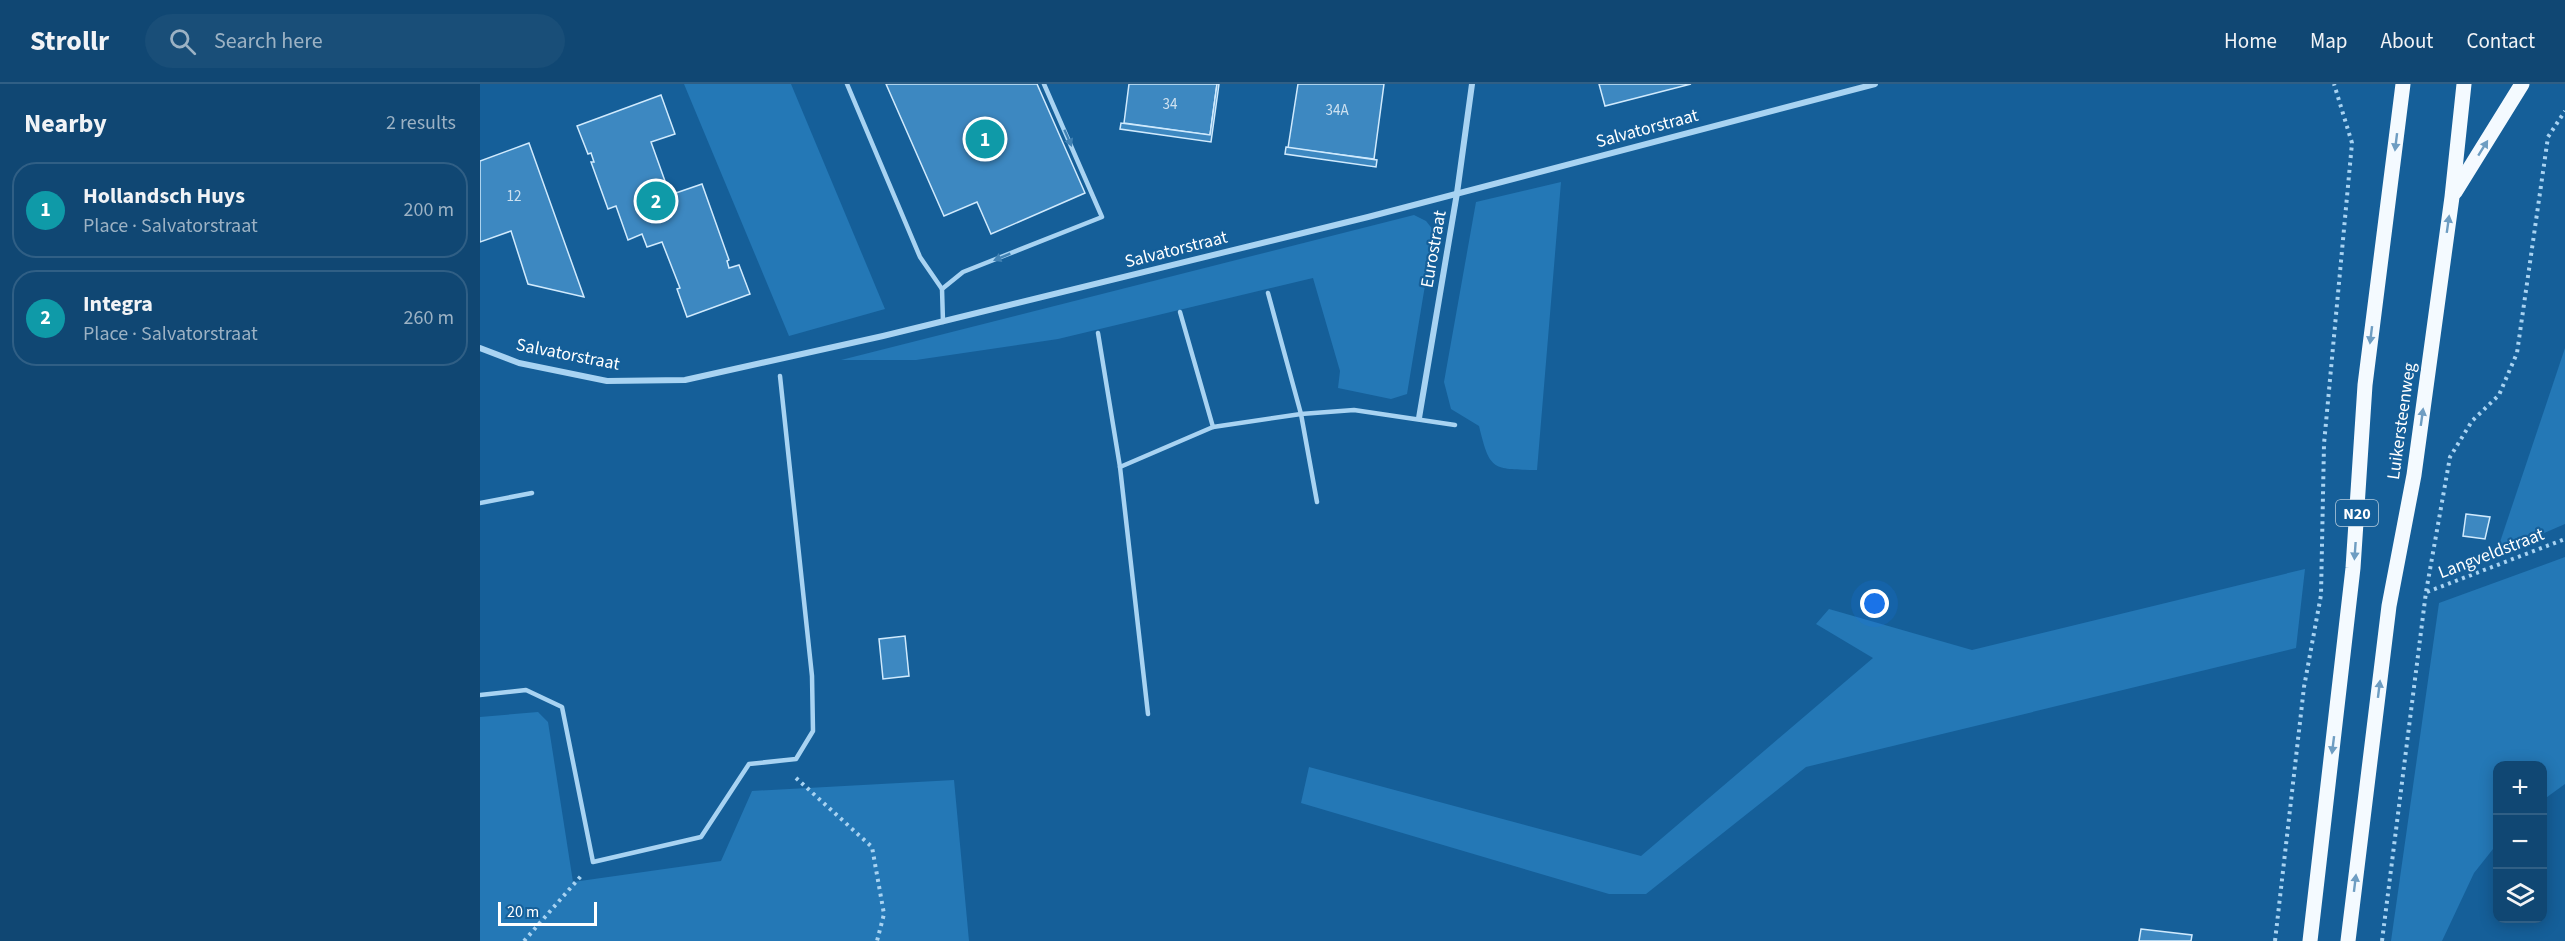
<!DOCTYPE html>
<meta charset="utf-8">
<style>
:root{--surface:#104773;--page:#194e78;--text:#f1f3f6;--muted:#9cb2c4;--line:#305f85;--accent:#ffc16a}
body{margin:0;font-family:"Source Sans 3",sans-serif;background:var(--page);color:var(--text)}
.controls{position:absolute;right:18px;bottom:18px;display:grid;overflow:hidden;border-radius:12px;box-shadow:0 3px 15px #0003}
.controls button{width:54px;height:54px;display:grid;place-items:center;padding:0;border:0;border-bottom:2px solid var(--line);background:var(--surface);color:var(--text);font:30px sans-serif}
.scale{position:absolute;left:18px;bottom:15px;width:99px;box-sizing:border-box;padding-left:6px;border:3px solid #fff;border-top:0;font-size:16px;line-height:21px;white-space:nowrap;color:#fff;-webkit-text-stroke:4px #155f99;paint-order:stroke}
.you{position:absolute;left:1395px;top:520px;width:21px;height:21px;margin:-15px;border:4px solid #fff;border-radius:50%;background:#1a73e8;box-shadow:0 0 0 9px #1a73e833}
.badge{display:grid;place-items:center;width:39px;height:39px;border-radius:50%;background:var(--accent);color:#fff;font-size:20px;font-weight:700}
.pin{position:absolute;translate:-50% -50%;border:3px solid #fff;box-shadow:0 2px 6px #0006}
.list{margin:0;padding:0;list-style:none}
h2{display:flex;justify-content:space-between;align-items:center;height:78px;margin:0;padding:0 24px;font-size:26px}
h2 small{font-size:20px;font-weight:400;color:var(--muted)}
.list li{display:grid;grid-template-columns:39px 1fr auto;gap:18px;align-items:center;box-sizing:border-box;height:96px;margin:0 12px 12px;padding:0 12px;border:2px solid var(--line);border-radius:24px}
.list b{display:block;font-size:22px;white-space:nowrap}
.list p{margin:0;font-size:20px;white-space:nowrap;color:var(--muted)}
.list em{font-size:20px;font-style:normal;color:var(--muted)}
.icon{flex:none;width:33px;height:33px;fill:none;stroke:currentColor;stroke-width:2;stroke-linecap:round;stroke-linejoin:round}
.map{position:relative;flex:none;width:2085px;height:857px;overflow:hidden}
header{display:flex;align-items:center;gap:36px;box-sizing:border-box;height:84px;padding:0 30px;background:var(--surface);border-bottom:2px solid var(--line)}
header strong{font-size:28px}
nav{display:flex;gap:33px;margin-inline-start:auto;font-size:21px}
.search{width:420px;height:54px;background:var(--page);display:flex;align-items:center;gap:15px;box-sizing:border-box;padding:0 21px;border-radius:33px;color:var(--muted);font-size:22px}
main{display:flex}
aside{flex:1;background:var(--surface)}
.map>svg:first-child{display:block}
.green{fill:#2478b6}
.building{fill:#3d88c1;stroke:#d0eafd;stroke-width:1.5}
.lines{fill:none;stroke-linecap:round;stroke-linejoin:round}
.path{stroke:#a8d3f2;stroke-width:4;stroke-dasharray:3 4.5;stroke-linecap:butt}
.service{stroke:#a8d3f2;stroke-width:4.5}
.minor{stroke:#a8d3f2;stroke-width:6}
.primary{stroke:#f4faff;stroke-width:15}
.oneway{fill:#4182b4}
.oneway2{fill:#6e9dc2}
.labels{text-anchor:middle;stroke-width:4.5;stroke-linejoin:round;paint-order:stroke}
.number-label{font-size:15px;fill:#cee1f0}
.shield{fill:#155f99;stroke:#b9cfe0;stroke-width:1.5}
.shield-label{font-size:16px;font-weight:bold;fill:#fff}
.street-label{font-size:18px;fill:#fff;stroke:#155f99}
</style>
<header>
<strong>Strollr</strong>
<div class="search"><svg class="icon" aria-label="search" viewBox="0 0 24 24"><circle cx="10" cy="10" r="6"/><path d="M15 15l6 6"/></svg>Search here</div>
<nav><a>Home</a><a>Map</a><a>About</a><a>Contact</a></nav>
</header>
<main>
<aside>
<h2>Nearby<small>2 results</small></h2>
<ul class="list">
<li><span class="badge" style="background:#0f9aa8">1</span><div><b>Hollandsch Huys</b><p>Place · Salvatorstraat</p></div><em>200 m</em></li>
<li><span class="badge" style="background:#0f9aa8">2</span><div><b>Integra</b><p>Place · Salvatorstraat</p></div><em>260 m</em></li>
</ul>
</aside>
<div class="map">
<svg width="2085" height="857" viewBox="0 0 2085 857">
<rect width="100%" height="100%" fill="#155f99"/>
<g class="green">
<polygon points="204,0 311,0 405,225 309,252"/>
<path d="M1081,98L1057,386C1012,385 1010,387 999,342L971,325L964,298L996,118Z"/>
<polygon points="934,131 946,137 954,147 927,310 911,315 858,304 860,287 833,194 578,255 436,276 361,276"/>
<polygon points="2085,264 2085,440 2016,470"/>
<polygon points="2085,473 2085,700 2063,716 2062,682 2018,682 2017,760 1994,789 1962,857 1911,857 1959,519"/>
<polygon points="1825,485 1816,564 1326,683 1166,810 1129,810 821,719 829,683 1161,772 1393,574 1336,540 1349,525 1492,566"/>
<polygon points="58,628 68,638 93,798 241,777 272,707 474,696 489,857 0,857 0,633"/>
</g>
<g class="building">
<polygon points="406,0 557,0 605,109 511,150 497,118 464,132"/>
<polygon points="649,0 737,0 730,51 644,39"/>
<polygon points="737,0 739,0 731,58 640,45 641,39 730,51"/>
<polygon points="818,0 904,0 894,75 808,64"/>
<polygon points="1119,0 1211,0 1125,22"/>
<polygon points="181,11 195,50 171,58 190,111 222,100 249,176 247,177 249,184 259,181 270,210 207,233 197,205 200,204 182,158 167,163 162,150 148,156 136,122 128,125 111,78 114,78 111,69 108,70 97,42"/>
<polygon points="49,59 104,213 48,200 31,147 0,158 0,77"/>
<polygon points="806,63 897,76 896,83 805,70"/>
<polygon points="1986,430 2010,433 2005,455 1983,452"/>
<polygon points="425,552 429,592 403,595 399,555"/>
<polygon points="1661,845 1712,851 1711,857 1659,857"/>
</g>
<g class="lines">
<g class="path">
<polyline points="1947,508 2085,455"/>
<polyline points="316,694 392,763 404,830 397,857"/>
<polyline points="44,857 101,792"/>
<polyline points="1795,857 1824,603 1841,511 1844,360 1872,59 1854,0"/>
<polyline points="1902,857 1946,508 1970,373 1992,337 2019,311 2037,269 2068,53 2085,27"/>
</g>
<g class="service">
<polyline points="367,0 440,173 462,205"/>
<polyline points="788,209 821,330 837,418"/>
<polyline points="700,228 733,343"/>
<polyline points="463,238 462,205 483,188 622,133 564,0"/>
<polyline points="618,249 640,383 668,630"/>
<polyline points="640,383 733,343 821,330 874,326 975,341"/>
<polyline points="0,419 52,409"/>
<polyline points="0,611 46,606 82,623 113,778 221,753 269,680 316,675 333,647 332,592 300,292"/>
</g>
<g class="minor">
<polyline points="0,264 39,279 127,297 205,296 403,252 888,133 1395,0"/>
<polyline points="939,334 977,109 992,0"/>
</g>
<g class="primary">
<polyline points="1975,108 2042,0"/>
<polyline points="1830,857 1873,484 1885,301 1923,0"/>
<polyline points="1868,857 1909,522 1934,391 1972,113 1984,0"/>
</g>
</g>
<defs><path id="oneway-solid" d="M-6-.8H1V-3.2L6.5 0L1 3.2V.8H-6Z" transform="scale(1.5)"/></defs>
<g class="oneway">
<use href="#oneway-solid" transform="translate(588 54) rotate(66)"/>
<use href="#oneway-solid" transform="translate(522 173) rotate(158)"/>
</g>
<g class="oneway2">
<use href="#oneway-solid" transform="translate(1916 58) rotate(97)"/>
<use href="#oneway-solid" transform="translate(2003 64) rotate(-58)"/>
<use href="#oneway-solid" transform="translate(1968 140) rotate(-82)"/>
<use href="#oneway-solid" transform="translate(1891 251) rotate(97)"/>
<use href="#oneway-solid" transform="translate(1942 333) rotate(-82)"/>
<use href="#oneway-solid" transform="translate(1875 467) rotate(94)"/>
<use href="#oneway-solid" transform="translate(1899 605) rotate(-83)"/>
<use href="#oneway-solid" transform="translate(1853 661) rotate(97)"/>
<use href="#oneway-solid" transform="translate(1875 799) rotate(-83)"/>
</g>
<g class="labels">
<g class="number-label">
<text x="690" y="25">34</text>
<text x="857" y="31">34A</text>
<text x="34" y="117">12</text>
</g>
<rect class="shield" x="1856" y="416" width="42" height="26" rx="4.5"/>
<g class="shield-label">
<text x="1877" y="435">N20</text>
</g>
<g class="street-label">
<text transform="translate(1167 44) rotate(-15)" y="6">Salvatorstraat</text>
<text transform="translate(696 165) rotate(-14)" y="6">Salvatorstraat</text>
<text transform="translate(953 165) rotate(-80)" y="6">Eurostraat</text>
<text transform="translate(88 270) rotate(11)" y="6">Salvatorstraat</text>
<text transform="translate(1921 337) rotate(-82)" y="6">Luikersteenweg</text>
<text transform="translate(2011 469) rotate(-21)" y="6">Langveldstraat</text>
</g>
</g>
</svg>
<div class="controls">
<button>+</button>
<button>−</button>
<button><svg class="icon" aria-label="layers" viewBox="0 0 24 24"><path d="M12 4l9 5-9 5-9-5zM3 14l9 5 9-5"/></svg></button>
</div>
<div class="scale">20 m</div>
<div class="you"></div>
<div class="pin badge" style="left:505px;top:55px;background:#0f9aa8">1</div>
<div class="pin badge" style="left:176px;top:117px;background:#0f9aa8">2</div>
</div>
</main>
